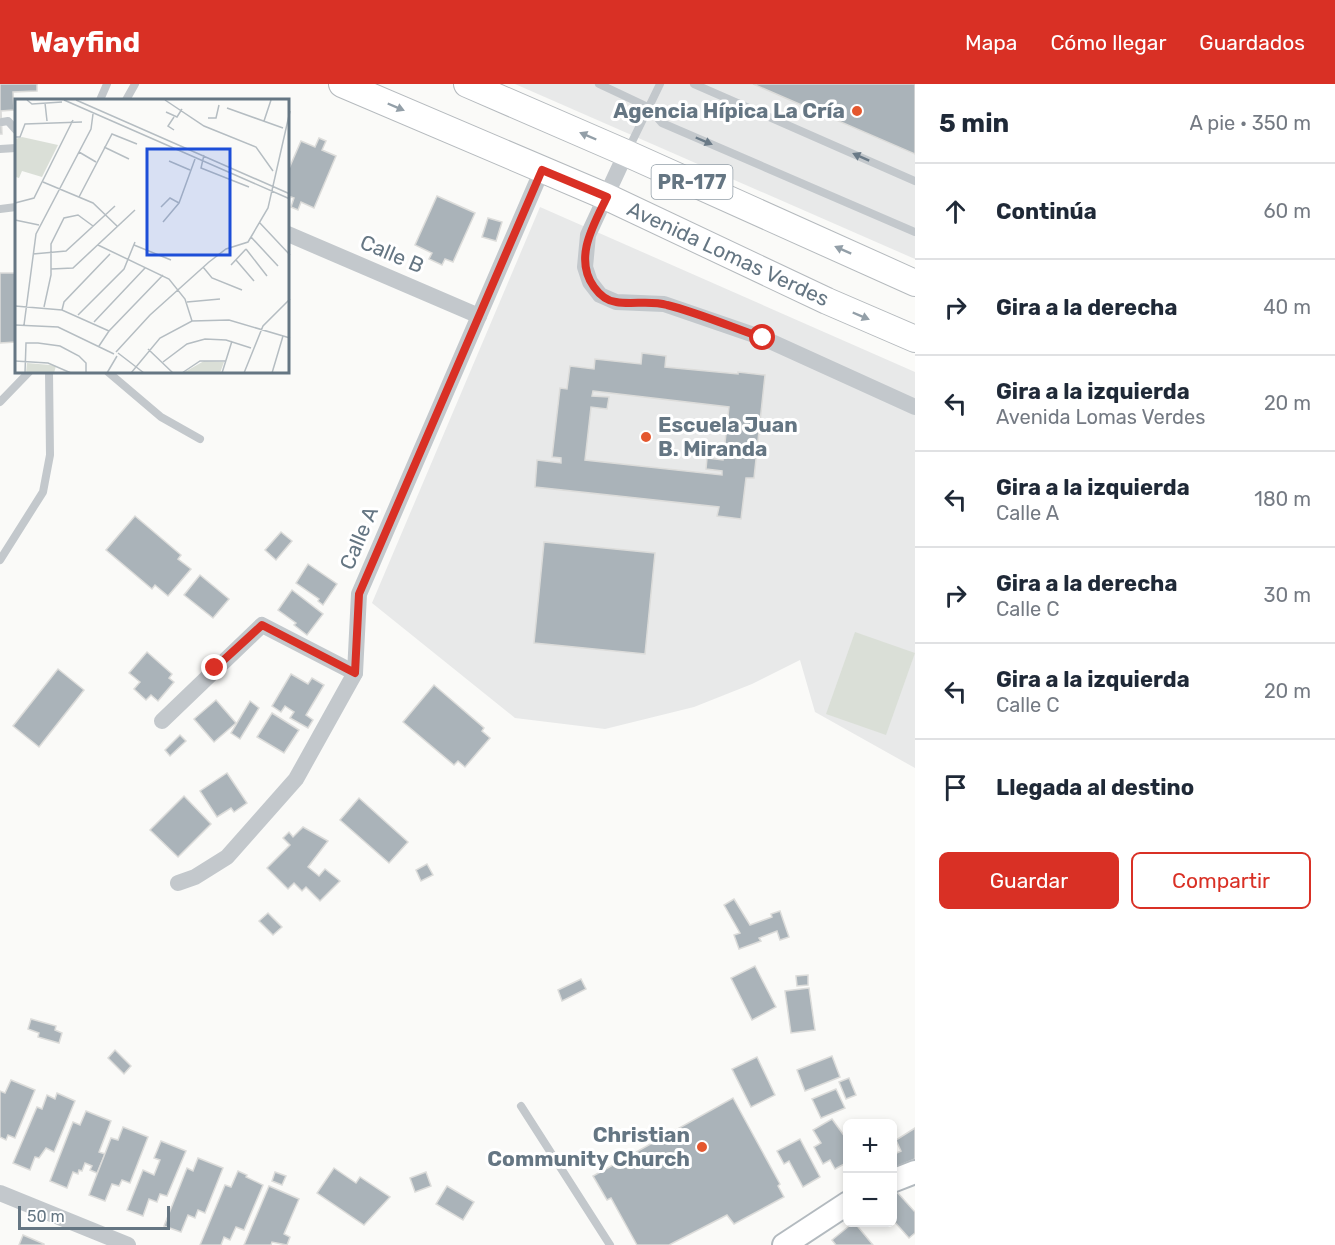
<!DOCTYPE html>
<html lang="es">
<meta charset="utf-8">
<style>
:root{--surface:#fff;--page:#f6f6f7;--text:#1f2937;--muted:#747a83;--line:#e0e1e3;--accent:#d93025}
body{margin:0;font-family:Rubik,sans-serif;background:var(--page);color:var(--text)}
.controls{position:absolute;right:18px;bottom:18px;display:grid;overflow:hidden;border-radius:9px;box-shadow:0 3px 9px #0003}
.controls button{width:54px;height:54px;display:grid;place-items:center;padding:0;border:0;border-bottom:2px solid var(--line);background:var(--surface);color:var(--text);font:30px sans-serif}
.scale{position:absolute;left:18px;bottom:15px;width:152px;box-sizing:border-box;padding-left:6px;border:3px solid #657683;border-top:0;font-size:16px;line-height:21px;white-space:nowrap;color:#657683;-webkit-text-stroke:4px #fff;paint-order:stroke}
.stop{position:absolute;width:18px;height:18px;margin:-14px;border:4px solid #d93025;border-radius:50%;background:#fff}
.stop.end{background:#d93025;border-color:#fff;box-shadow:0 2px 6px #0008}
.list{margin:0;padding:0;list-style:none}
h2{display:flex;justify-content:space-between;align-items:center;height:78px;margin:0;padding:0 24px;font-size:26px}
h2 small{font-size:20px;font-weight:400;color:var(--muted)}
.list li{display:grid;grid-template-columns:39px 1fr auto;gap:18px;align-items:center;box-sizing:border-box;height:96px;padding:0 24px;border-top:2px solid var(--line)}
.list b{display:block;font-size:22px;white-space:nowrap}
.list p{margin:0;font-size:20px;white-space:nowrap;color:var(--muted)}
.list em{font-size:20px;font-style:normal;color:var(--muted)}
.actions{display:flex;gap:12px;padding:18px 24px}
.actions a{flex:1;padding:14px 0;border:2px solid var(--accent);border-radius:9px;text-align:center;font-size:21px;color:var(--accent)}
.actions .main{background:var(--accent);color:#fff}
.icon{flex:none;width:33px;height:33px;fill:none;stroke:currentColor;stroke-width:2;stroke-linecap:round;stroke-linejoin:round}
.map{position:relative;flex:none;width:915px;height:1161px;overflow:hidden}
header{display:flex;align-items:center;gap:36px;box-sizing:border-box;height:84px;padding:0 30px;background:var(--accent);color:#fff}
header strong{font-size:28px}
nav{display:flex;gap:33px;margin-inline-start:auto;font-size:21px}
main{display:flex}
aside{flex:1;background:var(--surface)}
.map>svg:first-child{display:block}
.built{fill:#e8e9e9}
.green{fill:#dadfd7}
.building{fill:#aab3b9;stroke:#dcdcda;stroke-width:1.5;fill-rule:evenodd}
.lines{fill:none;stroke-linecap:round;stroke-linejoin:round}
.secondary-casing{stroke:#b3babf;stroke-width:26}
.primary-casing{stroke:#b5babe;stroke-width:28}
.lane{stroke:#c3c8cc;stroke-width:8}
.street{stroke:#c3c8cc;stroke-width:16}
.secondary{stroke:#fff;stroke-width:22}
.primary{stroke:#fff;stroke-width:26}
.oneway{fill:#939fa8}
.oneway2{fill:#6a7a87}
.route{stroke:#d93025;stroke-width:8}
.poi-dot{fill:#e4572e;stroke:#fff;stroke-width:2}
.labels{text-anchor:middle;stroke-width:6;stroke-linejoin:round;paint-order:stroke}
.shield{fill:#fff;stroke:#939fa8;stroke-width:1.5}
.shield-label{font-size:20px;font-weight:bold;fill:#657683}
.poi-label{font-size:21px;font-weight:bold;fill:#657683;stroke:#fff;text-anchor:end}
.street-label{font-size:21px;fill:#657683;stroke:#fff}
.inset-road{fill:none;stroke:#b5bdc2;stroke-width:1.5}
.view{fill:#1d4ed8;fill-opacity:0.15;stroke:#1d4ed8;stroke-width:3}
.inset-edge{fill:none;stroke:#657683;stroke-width:3}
</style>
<header>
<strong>Wayfind</strong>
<nav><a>Mapa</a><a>Cómo llegar</a><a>Guardados</a></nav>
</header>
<main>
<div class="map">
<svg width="915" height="1161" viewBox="0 0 915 1161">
<rect width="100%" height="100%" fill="#fafaf8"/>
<g class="built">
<polygon points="515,0 915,0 915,175"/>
<polygon points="540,123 915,288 915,684 815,628 800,576 752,600 694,623 605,645 515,634 372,519"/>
</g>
<polygon class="green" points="855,548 915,569 886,651 826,630"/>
<g class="building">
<polygon points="0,0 37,0 37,7 13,8 14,26 1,27 2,50 0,50"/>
<polygon points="753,0 915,0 915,70"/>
<polygon points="319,54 326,57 322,66 336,72 314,124 301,118 298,126 291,123 294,114 288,112 288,87 301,57 315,63"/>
<polygon points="437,112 475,129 453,178 445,175 442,181 429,175 432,169 415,161"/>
<polygon points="488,134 502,138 496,157 482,153"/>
<polygon points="0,189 16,189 16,258 0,259"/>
<path d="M642,269L666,272L665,283L738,290V288L765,291L754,394H746L741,435L717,432L719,423L535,403L537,376L561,379V374L552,373L560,304L567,305L570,282L594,285L595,275L641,280ZM593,307L729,323L723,376L707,374L706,385L722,387V391L585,376L591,323L607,325L609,313L592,312Z"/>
<polygon points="135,432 181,471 178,475 191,485 168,512 155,501 152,505 106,466"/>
<polygon points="281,448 292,457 276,476 265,466"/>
<polygon points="544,458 655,469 645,570 534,559"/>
<polygon points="308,480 337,500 323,521 318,517 319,515 296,499"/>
<polygon points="200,491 229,515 213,534 184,511"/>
<polygon points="292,506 323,530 307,551 294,541 296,539 278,526"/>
<polygon points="147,568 172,590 169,594 174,598 158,617 151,611 146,616 134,605 140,598 129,589"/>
<polygon points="58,585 84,606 39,663 13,642"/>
<polygon points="291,590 308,600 312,594 324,601 306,631 313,636 308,644 290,634 294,628 285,622 281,628 272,622"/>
<polygon points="434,601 484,644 482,647 490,654 465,683 458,677 454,681 403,638"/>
<polygon points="216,616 236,639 214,658 194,635"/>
<polygon points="250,617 259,624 240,655 231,649"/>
<polygon points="272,629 299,646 284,669 257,653"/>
<polygon points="180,651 186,657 170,672 165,666"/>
<polygon points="227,689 247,719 234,728 231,724 217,733 200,707"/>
<polygon points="184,712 211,740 178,773 150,746"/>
<polygon points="359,714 408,758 389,779 340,736"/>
<polygon points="303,743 328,757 308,783 319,792 325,785 340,797 320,817 306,803 302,807 294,799 288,805 267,784 290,761 283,754 289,748 293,753"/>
<polygon points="427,780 433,791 421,797 416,786"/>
<polygon points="734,815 750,841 772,833 771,830 780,827 789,853 780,856 777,847 759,854 761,857 739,865 734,851 740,849 724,821"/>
<polygon points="268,829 282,843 273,851 259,837"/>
<polygon points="755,882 776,923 752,936 731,894"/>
<polygon points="808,891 808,901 797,902 796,892"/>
<polygon points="581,895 586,905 562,917 558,906"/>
<polygon points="809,904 815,946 791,949 785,907"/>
<polygon points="31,935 56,942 55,946 62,949 59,959 38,953 39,949 28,945"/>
<polygon points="115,966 131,982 124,990 108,974"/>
<polygon points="832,972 840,993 805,1007 797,986"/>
<polygon points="757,973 775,1011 751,1023 732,985"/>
<polygon points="849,994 856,1011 846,1015 839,998"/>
<polygon points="11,996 35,1006 15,1054 8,1051 6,1056 0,1053 0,1007 5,1009"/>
<polygon points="836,1005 845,1024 821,1034 812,1015"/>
<polygon points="57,1009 75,1017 54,1068 46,1064 39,1074 35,1073 30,1086 13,1079 37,1023 42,1025 47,1011 55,1015"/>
<polygon points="733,1014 780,1100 778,1102 784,1113 734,1140 727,1131 669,1161 637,1161 611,1114 607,1116 593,1092"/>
<polygon points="86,1027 111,1037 99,1068 105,1070 97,1089 90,1086 92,1082 85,1079 82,1087 79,1086 78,1090 73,1088 67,1104 50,1097 73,1038 80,1041"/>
<polygon points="832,1035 848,1057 848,1078 835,1085 830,1076 823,1080 814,1063 821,1059 813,1046"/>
<polygon points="123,1043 148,1053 130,1099 122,1096 119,1102 112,1100 105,1117 89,1111 111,1054 118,1056"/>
<polygon points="915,1044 915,1075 896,1083 892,1071 901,1067 896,1056"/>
<polygon points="800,1055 820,1093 803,1103 789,1077 784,1080 777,1067"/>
<polygon points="161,1057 186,1067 167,1112 160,1110 157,1118 149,1115 143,1132 127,1126 143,1086 154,1091 160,1076 154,1074"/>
<polygon points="198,1074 223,1084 205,1129 198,1126 195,1134 188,1131 181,1148 164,1142 187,1084 193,1087"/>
<polygon points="334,1084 356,1099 360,1093 390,1113 364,1141 317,1109"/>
<polygon points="238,1087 247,1091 246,1093 263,1101 244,1146 236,1143 230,1156 224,1153 221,1161 200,1161 225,1101 231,1103"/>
<polygon points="275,1088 286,1092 282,1101 272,1097"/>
<polygon points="426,1088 431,1102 415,1108 410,1094"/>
<polygon points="269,1102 299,1115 284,1150 290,1153 287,1161 272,1158 271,1161 244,1161"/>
<polygon points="447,1102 474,1118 463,1136 436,1120"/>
<polygon points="897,1108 915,1128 915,1149 909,1154 892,1135 892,1112"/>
<polygon points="854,1138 873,1161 836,1161 832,1156"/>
<polygon points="23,1151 44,1160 44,1161 19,1161"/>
</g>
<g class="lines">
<g class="secondary-casing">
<g id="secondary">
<polyline points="892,1097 915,1088"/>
<polyline points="784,1161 848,1119"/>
</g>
</g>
<g class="primary-casing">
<g id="primary">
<polyline points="342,0 607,113 827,217 915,255"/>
<polyline points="467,0 626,69 915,199"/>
</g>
</g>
<g class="lane">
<polyline points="599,0 648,23 662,39 915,148"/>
<polyline points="694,0 915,97"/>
<polyline points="100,16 107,0"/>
<polyline points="126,16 135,0"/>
<polyline points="2,38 8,37 16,46"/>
<polyline points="0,65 16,64"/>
<polyline points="628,66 660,0"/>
<polyline points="0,125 16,123"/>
<polyline points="108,288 161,333 200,355"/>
<polyline points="0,318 29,288"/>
<polyline points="0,476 43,408 50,371 49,288"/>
<polyline points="521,1022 610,1161"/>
</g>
<g class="street">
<polyline points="626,69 588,151 585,183 590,198 600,211 616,218 664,220 763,254 915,323"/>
<polyline points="288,150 479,232"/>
<polyline points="162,637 262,541 355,589"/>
<polyline points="178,799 195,793 227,773 296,695 355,589 359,510 542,86"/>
<polyline points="0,1109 128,1161"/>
</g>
<use href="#secondary" class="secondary"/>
<use href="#primary" class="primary"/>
</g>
<defs><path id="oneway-solid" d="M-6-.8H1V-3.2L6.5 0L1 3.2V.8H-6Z" transform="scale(1.5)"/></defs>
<g class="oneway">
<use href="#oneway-solid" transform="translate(396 23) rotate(23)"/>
<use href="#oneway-solid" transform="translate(588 52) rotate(-157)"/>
<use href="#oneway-solid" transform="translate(843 166) rotate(-156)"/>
<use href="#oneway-solid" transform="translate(861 232) rotate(23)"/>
</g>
<g class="oneway2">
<use href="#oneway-solid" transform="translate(704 57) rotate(23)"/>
<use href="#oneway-solid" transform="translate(861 73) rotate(-156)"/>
</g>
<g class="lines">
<path class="route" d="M215,584L262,541L355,589L359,510L542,86L607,113C594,140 573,174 594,203C599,210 607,217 616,218C632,221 650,216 667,221C699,229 731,243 763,254"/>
</g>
<g class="poi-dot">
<circle cx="857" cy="27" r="6"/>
<circle cx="646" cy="353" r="6"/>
<circle cx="702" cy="1063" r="6"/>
</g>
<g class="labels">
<rect class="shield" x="651.5" y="81" width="81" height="34" rx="4.5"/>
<g class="shield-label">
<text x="692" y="105">PR-177</text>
</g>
<g class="poi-label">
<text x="845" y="34">Agencia Hípica La Cría</text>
<text x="658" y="348" text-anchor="start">Escuela Juan<tspan x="658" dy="24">B. Miranda</tspan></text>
<text x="690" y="1058">Christian<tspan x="690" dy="24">Community Church</tspan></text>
</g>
<g class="street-label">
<text transform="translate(392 170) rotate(23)" y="7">Calle B</text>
<text transform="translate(728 170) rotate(25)" y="7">Avenida Lomas Verdes</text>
<text transform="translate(359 454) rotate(-67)" y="7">Calle A</text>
</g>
</g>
<g transform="translate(15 15)">
<rect width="274" height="274" fill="#fafaf8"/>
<path d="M7,38L43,46L27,78L7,72L4,79L1,78L0,40ZM189,262L209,263L205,274H168ZM12,264L35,266L41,267L39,274H11Z" fill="#dadfd7"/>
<path class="inset-road" d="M12,1L17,5L47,3M49,1L275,100M61,1L275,95M150,1L189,27L241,48L258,72M30,4L32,22M212,9L268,29M151,13L162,18L167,10M159,18L153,27L159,31M193,19H201L204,6M249,22L256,1M0,38H5L10,25L67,23M89,48L114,60M64,53L81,63M189,56L186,69L234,88M154,62L175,71M28,83L78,104L102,127M64,98L97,35L122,45M0,104L19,99L58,21M146,108L155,99L164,104M0,121L24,126M148,123L164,104L180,60M244,123L275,156M236,138L263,167M83,146L154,180L170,200L177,222M119,146L156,161M231,150L252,177M18,155L51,152L100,107M221,161L239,182M216,166L231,150M188,168L197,179L227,191M36,170L58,169L120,111M172,203L205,200M0,207L47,211L94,232M29,208L36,176V145L49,119L63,116L78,127M47,211L49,203L95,155M63,216L109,170L120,143M79,223L130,169M0,226L43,228L99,255M9,226L21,135L76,30L78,15M84,247L94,232L148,176M133,250L158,274M101,253L135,216L194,163L211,150L233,143L253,109L275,12M103,254L129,274M0,262L33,264L56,274M148,263L172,245L190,240L211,241L236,249M10,274L11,244H23L45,247L64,257L71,264V274M92,274L102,257M116,274L145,239L177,222L214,221L275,239M167,274L185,262H211M207,274L217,242M229,274L248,227L275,200M257,274L268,237"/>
<path class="view" d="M132,50H215V156H132Z"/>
<rect width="274" height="274" class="inset-edge"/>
</g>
</svg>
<div class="controls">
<button>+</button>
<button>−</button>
</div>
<div class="scale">50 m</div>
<div class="stop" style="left:763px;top:254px"></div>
<div class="stop end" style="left:215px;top:584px"></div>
</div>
<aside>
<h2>5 min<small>A pie · 350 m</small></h2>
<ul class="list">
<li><svg class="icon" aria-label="ahead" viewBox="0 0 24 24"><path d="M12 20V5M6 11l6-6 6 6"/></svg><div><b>Continúa</b></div><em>60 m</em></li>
<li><svg class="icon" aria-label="right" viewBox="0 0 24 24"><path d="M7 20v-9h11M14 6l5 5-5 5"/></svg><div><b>Gira a la derecha</b></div><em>40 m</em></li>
<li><svg class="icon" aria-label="left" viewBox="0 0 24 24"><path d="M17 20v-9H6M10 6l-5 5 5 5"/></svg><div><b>Gira a la izquierda</b><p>Avenida Lomas Verdes</p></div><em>20 m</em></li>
<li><svg class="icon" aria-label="left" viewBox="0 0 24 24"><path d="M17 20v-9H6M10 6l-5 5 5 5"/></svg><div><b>Gira a la izquierda</b><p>Calle A</p></div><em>180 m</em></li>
<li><svg class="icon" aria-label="right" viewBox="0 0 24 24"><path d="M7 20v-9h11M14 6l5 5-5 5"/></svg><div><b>Gira a la derecha</b><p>Calle C</p></div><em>30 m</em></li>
<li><svg class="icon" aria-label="left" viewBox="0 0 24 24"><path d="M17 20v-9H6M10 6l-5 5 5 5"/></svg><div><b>Gira a la izquierda</b><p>Calle C</p></div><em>20 m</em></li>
<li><svg class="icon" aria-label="arrive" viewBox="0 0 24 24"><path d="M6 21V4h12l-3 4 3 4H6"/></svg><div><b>Llegada al destino</b></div></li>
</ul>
<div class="actions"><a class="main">Guardar</a><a>Compartir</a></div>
</aside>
</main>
